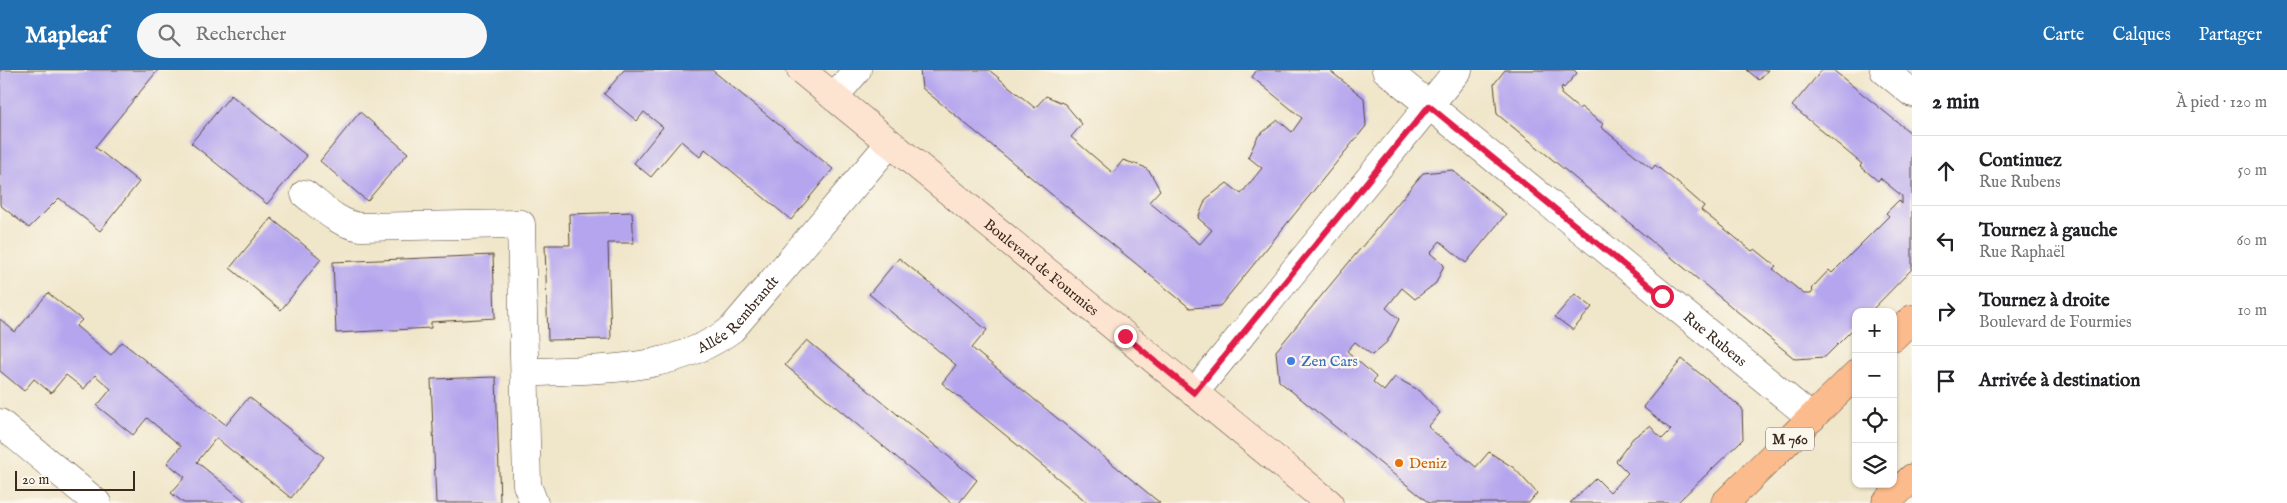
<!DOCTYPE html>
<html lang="fr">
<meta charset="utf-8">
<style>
:root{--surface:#fff;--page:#f6f6f6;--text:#202124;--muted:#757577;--line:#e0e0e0;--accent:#1f6fb2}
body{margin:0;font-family:"IM FELL English",serif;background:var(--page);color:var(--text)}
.controls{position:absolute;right:15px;bottom:15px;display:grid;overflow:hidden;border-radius:10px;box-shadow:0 1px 4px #0004}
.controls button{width:45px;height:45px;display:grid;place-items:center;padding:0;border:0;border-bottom:1px solid var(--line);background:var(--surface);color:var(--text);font:25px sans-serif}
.scale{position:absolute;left:15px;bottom:12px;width:120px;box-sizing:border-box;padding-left:5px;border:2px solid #3b2a1e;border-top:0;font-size:14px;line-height:18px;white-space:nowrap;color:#3b2a1e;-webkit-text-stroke:4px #fbf7ec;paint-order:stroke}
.stop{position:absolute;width:15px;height:15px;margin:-11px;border:4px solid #e11d48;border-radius:50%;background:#fff}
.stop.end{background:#e11d48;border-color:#fff;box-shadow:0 1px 5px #0008}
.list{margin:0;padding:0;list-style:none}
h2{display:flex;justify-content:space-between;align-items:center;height:65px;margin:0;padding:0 20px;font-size:21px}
h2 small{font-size:16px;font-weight:400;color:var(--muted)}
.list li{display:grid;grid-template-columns:32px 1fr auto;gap:15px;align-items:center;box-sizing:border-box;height:70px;padding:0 20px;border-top:1px solid var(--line)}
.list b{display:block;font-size:19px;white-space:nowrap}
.list p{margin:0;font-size:16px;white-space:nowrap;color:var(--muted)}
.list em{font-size:16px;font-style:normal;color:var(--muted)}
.icon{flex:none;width:28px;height:28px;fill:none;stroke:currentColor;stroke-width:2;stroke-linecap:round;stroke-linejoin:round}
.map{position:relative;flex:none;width:1912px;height:433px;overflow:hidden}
header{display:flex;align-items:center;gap:30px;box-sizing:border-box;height:70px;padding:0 25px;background:var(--accent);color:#fff}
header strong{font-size:24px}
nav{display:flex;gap:28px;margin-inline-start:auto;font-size:18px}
.search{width:350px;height:45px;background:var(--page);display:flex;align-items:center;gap:12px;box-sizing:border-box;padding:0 18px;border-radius:28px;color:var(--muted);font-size:19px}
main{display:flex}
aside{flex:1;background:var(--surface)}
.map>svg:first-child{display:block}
.building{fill:#b5a5ee}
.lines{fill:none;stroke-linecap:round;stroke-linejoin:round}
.street-casing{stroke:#564638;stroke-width:29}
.secondary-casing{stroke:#564638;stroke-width:29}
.primary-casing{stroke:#564638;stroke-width:29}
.street{stroke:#fff;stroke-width:28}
.secondary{stroke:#fde4d1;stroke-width:28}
.primary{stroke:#fbbb8c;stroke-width:28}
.route{stroke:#e11d48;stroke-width:6}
.shop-dot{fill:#3f7fe0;stroke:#fbf7ec;stroke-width:2}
.food-dot{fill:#e8710a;stroke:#fbf7ec;stroke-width:2}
.labels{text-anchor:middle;stroke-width:5;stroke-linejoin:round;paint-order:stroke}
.shield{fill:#fbf7ec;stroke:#75685c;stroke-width:1}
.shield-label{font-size:14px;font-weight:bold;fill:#3b2a1e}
.street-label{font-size:15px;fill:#3b2a1e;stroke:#fbf7ec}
.shop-label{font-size:15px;fill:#366cbe;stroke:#fbf7ec;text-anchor:start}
.food-label{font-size:15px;fill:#c56008;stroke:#fbf7ec;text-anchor:start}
</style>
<header>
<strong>Mapleaf</strong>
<div class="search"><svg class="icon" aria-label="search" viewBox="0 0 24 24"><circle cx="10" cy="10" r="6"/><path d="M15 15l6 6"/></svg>Rechercher</div>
<nav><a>Carte</a><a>Calques</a><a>Partager</a></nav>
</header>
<main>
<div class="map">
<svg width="1912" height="433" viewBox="0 0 1912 433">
<rect width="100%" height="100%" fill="#fbf7ec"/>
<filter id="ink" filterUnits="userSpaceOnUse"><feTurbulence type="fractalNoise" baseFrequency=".02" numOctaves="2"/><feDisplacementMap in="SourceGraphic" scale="10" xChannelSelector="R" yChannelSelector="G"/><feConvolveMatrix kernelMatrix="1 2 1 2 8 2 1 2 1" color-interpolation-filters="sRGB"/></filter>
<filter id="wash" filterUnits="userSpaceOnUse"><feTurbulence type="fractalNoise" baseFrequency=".0096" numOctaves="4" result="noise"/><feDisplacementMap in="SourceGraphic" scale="20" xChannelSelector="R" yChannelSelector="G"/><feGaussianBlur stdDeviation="1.12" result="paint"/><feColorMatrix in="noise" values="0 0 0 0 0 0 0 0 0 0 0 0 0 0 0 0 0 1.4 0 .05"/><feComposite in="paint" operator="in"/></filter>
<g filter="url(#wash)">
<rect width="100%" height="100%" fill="#f0e6ca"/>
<g id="blocks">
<g class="building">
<polygon points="0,0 158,0 95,77 139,112 100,161 59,128 29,158 0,135"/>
<polygon points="624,0 712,0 833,99 791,150 705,79 700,87 681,71 651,107 634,93 663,57 644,42 637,51 604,24"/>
<polygon points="920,0 989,0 1035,38 1046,26 1065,34 1082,54 1071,67 1113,103 1123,90 1144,97 1150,102 1160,120 1149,132 1200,174 1212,160 1198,148 1206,129 1227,113 1241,124 1262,98 1248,87 1258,66 1278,50 1292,62 1302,48 1252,7 1257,0 1329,0 1364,28 1366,56 1220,236 1190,238 922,18"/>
<polygon points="1505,0 1574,0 1577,3 1564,18 1562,16 1561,24 1579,39 1581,37 1591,45 1603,54 1601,57 1652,99 1655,95 1679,114 1704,136 1701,140 1752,181 1755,179 1776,196 1773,199 1804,224 1811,224 1813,221 1811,219 1829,200 1832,203 1889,146 1886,143 1899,130 1902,134 1902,126 1880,108 1878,111 1860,96 1862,94 1792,36 1822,0 1833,0 1912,64 1912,199 1870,242 1856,242 1856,256 1825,287 1795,289 1497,44 1494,14"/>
<polygon points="1747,0 1768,0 1759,10"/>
<polygon points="231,25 307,86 267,134 191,73"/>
<polygon points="360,42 408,83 367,131 320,91"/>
<polygon points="1452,100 1506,144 1466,193 1440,171 1430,183 1444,195 1436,213 1415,229 1402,218 1386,238 1399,249 1387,272 1372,285 1355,272 1347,281 1376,307 1373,312 1384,321 1395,307 1420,321 1440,343 1428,357 1476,397 1489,382 1514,398 1537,423 1529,433 1429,433 1279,311 1276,281 1312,237 1423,103"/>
<polygon points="632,142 634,173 608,173 611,269 548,270 545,175 570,175 569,144"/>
<polygon points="271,148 321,189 281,240 230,198"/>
<polygon points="493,185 495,248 431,252 431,258 336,263 333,192"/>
<polygon points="899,188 987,260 972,278 1160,433 1088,433 942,313 956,295 869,224"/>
<polygon points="48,223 82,250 76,256 111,285 122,272 226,355 249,327 324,387 291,428 216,368 197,392 247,433 184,433 171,423 185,407 167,393 181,376 147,348 133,365 97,336 111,319 95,305 84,319 66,305 51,323 34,309 24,321 0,301 0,249 15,262"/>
<polygon points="1575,224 1592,237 1573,260 1555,247"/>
<polygon points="807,270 977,410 959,433 952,433 785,295"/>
<polygon points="1682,289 1742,338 1743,369 1677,433 1570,433 1596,408 1610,422 1628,403 1616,391 1633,368 1650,356 1662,369 1671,360 1643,337"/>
<polygon points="496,307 500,433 436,433 431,309"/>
</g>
</g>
</g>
<g filter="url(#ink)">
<use href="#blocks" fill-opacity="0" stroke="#564638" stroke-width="1"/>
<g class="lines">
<g class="street-casing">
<g id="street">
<path id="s1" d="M1386,0L1812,348"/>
<polyline points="1884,0 1912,23"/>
<polyline points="834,27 857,0"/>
<path d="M305,124C323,138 338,154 361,157L521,154L527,415L534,433"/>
<path id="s2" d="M525,303C596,298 672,304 732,259L890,73"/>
<polyline points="1194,323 1458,0"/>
<polyline points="0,353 97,433"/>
</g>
</g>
<g class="secondary-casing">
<g id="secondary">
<path id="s3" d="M801,0L1329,433"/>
</g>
</g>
<g class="primary-casing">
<g id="primary">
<polyline points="1893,267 1912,249"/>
<polyline points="1725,433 1856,304"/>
<polyline points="1886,433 1912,408"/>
</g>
</g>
<use href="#street" class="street"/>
<use href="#secondary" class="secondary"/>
<use href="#primary" class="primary"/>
</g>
</g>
<g class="lines" filter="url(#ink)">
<polyline class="route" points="1125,266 1194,323 1429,36 1662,226"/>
</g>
<circle class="shop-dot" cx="1291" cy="291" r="5"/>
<circle class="food-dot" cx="1399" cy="393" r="5"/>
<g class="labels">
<rect class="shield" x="1766" y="357.5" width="48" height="23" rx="4"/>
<g class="shield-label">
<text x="1790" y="374">M 760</text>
</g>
<g class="street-label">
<text dy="5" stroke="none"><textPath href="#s3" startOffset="311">Boulevard de Fourmies</textPath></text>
<text dy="5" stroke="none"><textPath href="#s2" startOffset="229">Allée Rembrandt</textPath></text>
<text dy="5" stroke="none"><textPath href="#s1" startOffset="425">Rue Rubens</textPath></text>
</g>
<g class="shop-label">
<text x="1301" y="296">Zen Cars</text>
</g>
<g class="food-label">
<text x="1409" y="398">Deniz</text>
</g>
</g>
</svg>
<div class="controls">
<button>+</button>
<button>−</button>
<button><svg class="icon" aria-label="locate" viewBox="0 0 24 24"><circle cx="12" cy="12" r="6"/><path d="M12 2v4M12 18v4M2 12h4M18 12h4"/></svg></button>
<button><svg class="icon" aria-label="layers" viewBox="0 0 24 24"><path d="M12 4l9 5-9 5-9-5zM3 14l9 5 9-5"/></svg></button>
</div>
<div class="scale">20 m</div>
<div class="stop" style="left:1662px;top:226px"></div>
<div class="stop end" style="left:1125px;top:266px"></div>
</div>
<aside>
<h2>2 min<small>À pied · 120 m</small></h2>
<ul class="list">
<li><svg class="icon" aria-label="ahead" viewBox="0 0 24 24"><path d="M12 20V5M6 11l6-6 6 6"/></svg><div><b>Continuez</b><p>Rue Rubens</p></div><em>50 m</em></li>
<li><svg class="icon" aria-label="left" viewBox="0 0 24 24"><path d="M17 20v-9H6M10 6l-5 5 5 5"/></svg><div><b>Tournez à gauche</b><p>Rue Raphaël</p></div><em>60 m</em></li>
<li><svg class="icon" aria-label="right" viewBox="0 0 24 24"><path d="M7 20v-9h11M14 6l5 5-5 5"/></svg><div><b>Tournez à droite</b><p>Boulevard de Fourmies</p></div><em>10 m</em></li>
<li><svg class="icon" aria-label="arrive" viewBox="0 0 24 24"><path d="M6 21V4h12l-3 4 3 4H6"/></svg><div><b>Arrivée à destination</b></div></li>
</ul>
</aside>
</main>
